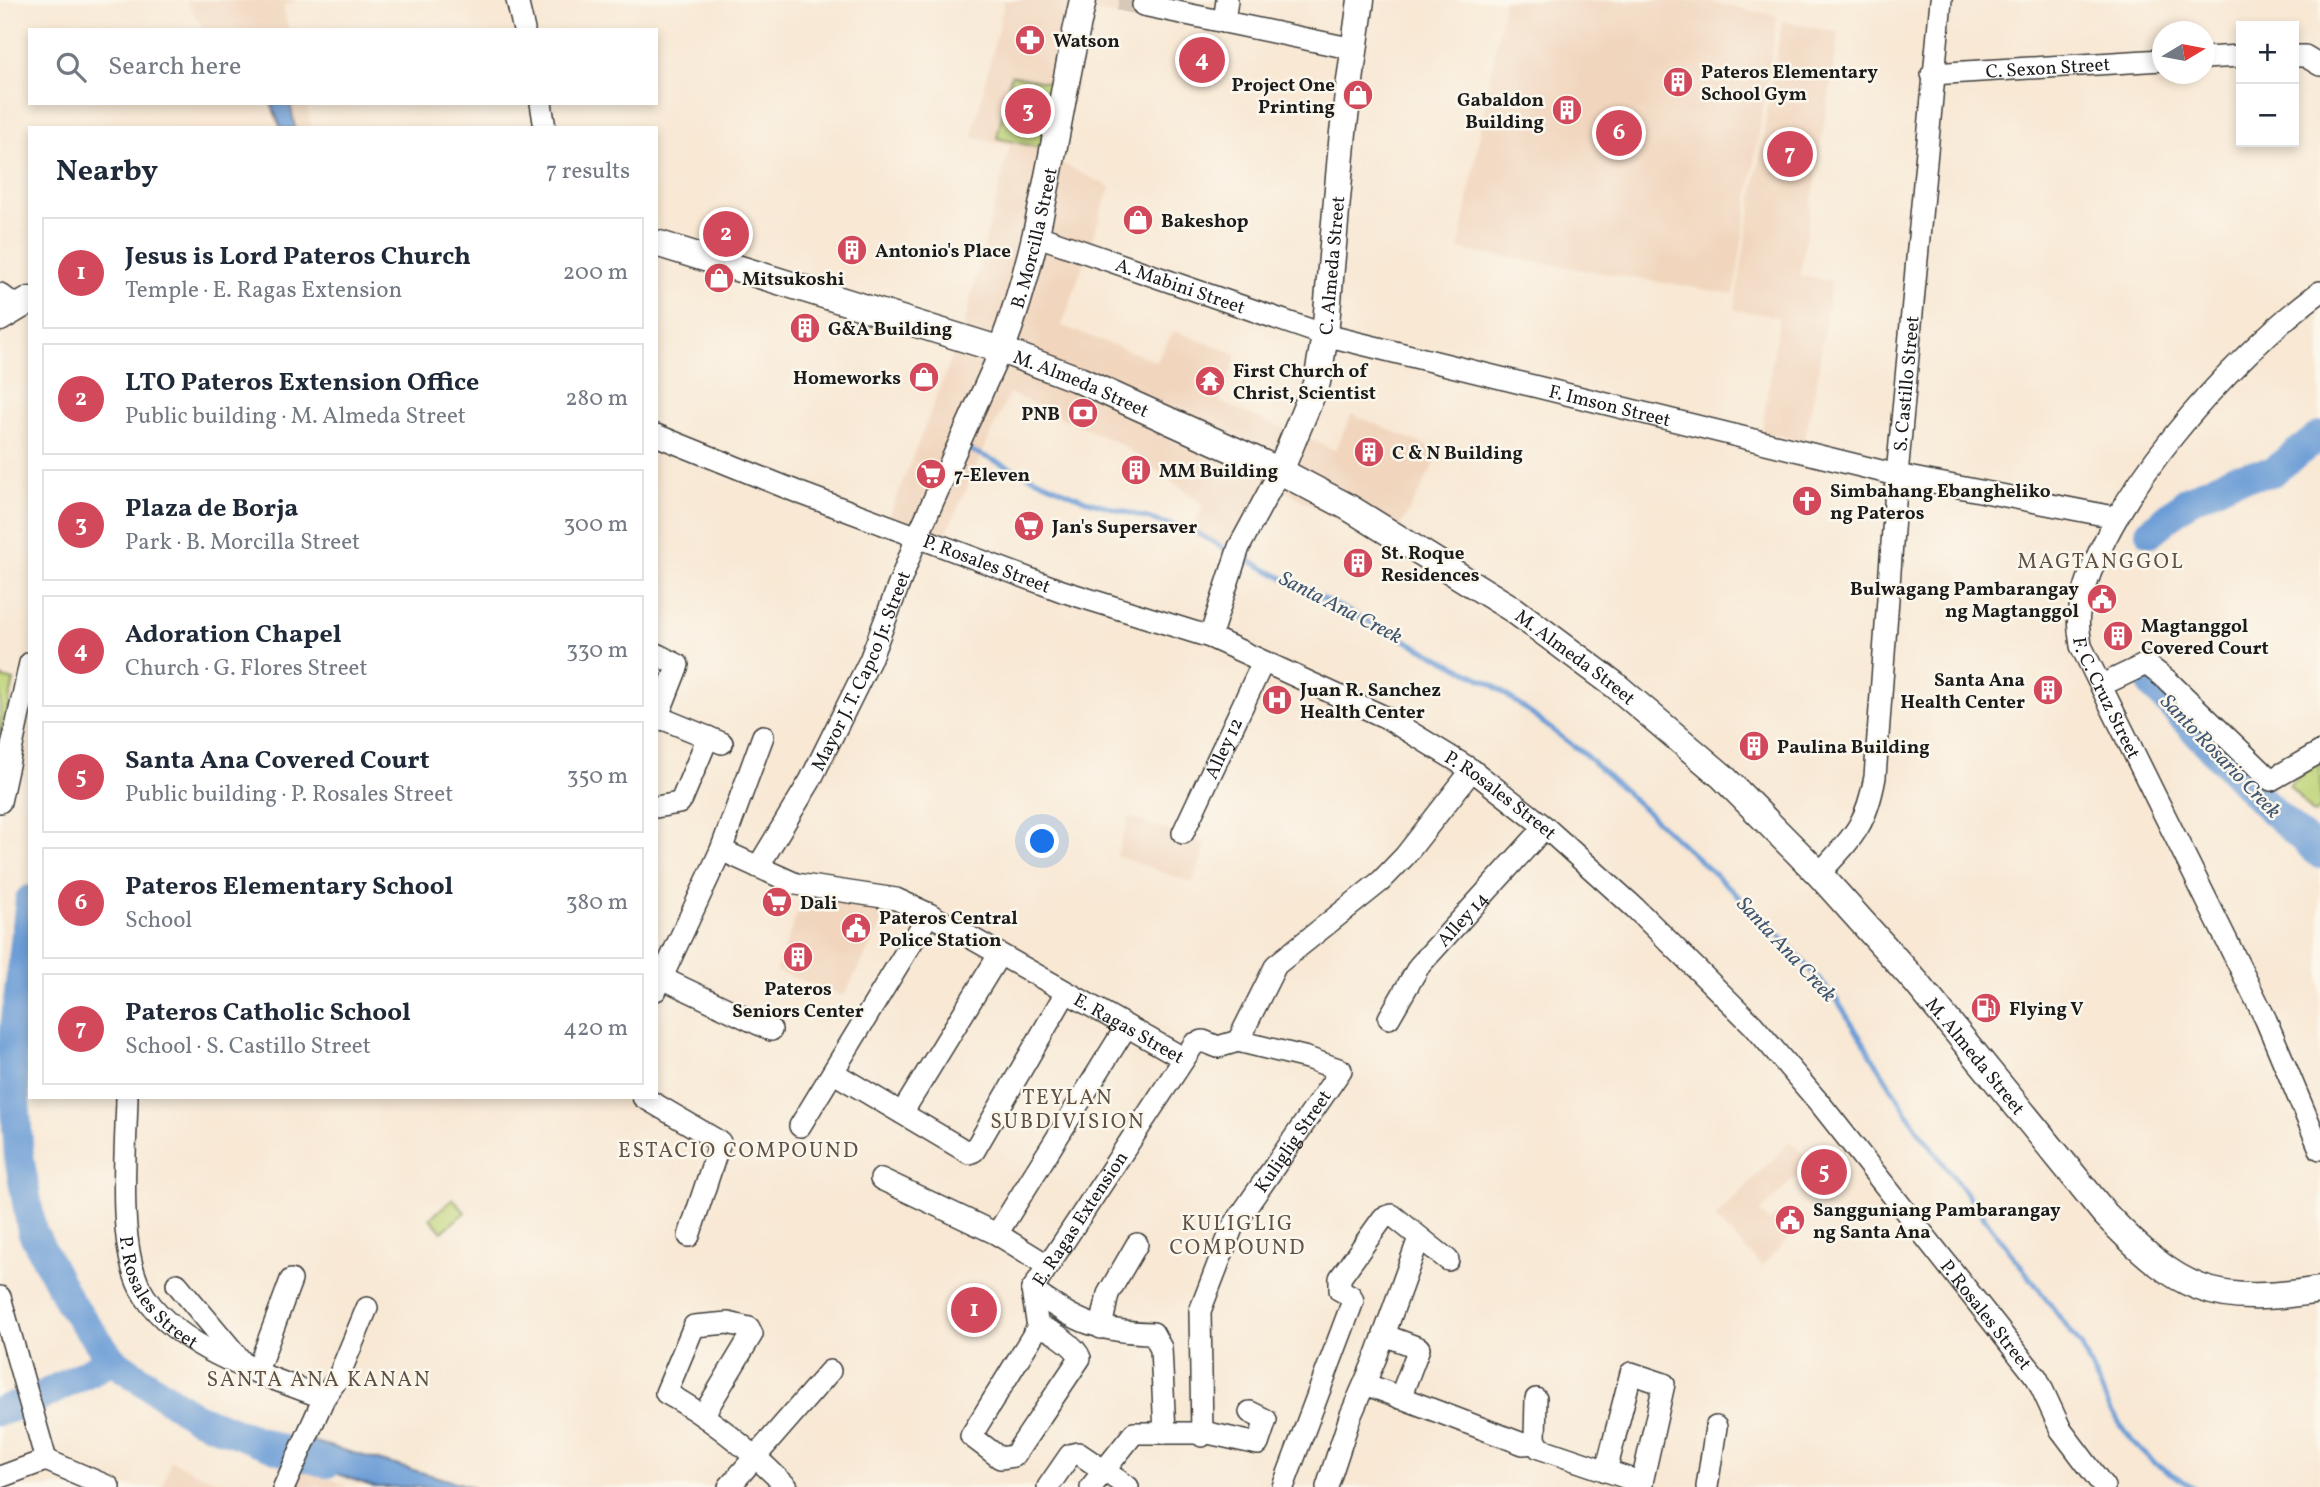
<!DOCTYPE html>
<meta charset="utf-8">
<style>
:root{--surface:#fff;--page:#f2f2f3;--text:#1f2937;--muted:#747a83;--line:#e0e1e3;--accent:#d1495b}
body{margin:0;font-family:Vollkorn,serif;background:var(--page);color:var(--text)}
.controls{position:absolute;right:21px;top:21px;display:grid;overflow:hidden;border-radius:0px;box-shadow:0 4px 10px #0003}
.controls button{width:63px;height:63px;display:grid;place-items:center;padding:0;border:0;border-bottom:2px solid var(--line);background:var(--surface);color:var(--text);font:35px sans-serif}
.compass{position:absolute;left:2152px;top:21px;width:63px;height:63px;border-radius:50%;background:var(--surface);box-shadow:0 4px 10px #0003;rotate:80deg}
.you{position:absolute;left:1043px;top:842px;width:24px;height:24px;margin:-18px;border:5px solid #fff;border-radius:50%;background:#1a73e8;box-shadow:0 0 0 10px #1a73e833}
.badge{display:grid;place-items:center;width:46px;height:46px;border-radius:50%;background:var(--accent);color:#fff;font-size:23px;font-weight:700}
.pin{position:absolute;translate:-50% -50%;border:4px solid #fff;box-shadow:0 2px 7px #0006}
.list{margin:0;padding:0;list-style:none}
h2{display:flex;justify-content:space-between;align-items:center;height:91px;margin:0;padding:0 28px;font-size:30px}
h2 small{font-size:23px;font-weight:400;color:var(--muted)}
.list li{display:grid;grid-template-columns:46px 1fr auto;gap:21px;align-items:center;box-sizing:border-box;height:112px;margin:0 14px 14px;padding:0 14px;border:2px solid var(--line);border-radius:0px}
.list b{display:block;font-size:26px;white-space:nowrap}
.list p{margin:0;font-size:23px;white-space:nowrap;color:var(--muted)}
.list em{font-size:23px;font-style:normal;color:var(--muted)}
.icon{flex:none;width:38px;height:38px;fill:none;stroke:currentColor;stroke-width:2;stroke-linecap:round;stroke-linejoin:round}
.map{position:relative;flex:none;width:2320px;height:1487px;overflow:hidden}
.search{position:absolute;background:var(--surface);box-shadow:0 4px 10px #0003;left:28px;top:28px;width:630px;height:77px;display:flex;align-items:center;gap:18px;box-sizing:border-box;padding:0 24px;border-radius:0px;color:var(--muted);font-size:26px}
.panel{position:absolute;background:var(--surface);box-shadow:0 4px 10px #0003;left:28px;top:126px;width:630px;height:973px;border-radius:0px}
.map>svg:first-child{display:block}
.built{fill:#f1d5bd}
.green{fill:#bfd478;stroke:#6e784a;stroke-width:2}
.water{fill:#6c9dd6;stroke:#445c79;stroke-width:2}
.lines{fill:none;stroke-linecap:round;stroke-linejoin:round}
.stream{stroke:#6c9dd6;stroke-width:5}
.river{stroke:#6c9dd6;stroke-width:30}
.minor-tunnel{stroke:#d7c9b8;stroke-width:21;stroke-dasharray:21 10;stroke-linecap:butt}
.minor-casing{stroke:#3d3b38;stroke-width:24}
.major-casing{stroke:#3d3b38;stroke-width:29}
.minor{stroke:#fff;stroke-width:21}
.major{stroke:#fff;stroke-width:26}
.labels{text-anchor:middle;stroke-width:5;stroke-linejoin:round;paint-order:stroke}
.poi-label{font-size:19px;font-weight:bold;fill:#1c1c1c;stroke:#fbf7ec;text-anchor:start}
.street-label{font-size:19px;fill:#1c1c1c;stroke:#fbf7ec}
.neighbourhood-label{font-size:21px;letter-spacing:2px;fill:#605247;stroke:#fbf7ec}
.water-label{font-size:21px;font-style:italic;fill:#405670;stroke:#fbf7ec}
</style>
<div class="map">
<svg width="2320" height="1487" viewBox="0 0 2320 1487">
<rect width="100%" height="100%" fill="#fbf7ec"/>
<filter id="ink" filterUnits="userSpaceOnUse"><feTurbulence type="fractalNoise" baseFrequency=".0143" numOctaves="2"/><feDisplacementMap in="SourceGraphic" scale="14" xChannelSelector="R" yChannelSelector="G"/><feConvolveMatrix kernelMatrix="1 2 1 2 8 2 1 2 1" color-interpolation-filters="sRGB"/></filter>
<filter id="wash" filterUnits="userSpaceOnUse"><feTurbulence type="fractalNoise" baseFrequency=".00686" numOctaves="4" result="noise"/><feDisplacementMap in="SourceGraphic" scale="28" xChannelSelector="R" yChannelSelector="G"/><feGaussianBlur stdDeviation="1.57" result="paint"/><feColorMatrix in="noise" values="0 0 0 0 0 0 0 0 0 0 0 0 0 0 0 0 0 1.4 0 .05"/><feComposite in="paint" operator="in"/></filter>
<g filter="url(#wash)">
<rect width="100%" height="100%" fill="#f8e8d4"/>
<g class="built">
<polygon points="186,0 299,0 283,6 289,30 203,30"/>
<polygon points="1005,0 1122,0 1118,16 1091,11 1060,163 1110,187 1062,326 1156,361 1174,331 1237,354 1220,402 1335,450 1352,414 1441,452 1388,549 1279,487 1239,559 1191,533 1203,504 1122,445 1009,393 944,539 888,519 962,332 1010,146 972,137"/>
<polygon points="1504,0 1700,0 1777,16 1734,294 1459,250"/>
<polygon points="1782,21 1839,33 1800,275 1831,281 1817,380 1804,441 1762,432 1779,317 1734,310"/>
<polygon points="269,103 306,103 312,128 278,128"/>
<polygon points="1129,817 1207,844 1193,883 1117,856"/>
<polygon points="806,889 896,897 844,996 776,971"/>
<polygon points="1790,1141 1810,1161 1760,1213 1770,1222 1777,1213 1796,1231 1762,1266 1715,1218"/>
<polygon points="171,1461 229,1487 162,1487"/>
<polygon points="301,1464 347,1487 291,1487"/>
</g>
<g class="green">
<polygon points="1011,75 1059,85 1045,149 997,138"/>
<polygon points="0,677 14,681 0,739"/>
<polygon points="2320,759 2320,809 2314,814 2289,785"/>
<polygon points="453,1199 465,1212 442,1232 430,1218"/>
</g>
<g class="water">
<polygon points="271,103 290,103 295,128 281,128"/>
<polygon points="311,1441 473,1487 374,1487 303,1462"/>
</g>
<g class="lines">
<g class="stream">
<polyline points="963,447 1085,500 1195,532 1233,553"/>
<polyline points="1242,557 1493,685 1583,753 1773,928 1837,1000 1918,1130 2081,1345 2110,1409 2132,1441 2154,1463 2193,1487"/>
</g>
<g class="river">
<polyline points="2150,532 2189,500 2235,478 2272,472 2320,436"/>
<polyline points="2153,686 2264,803 2320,854"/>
<polyline points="30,900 12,1053 19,1157 32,1231 69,1302 112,1360 195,1417 279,1449 327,1463"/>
<polyline points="0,1411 32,1401 112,1360"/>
</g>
</g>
</g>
<g filter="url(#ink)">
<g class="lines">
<polyline class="minor-tunnel" points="1119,0 1143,5"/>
<g class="minor-casing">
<g id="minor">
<polyline points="517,0 524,30"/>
<polyline points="1143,5 1354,49"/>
<polyline points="1224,22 1227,0"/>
<polyline points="2294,56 2305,56 2320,65"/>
<polyline points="2204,58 2241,56"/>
<path id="s1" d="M1932,74L2162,60"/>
<polyline points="541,103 545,128"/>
<path id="s2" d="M1035,235L1325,335L1897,475L2114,517"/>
<path id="s3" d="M2320,292C2232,356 2097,505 2079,614C2077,624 2080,636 2081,646L2266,1020L2320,1149"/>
<polyline points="0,294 17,307"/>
<path id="s4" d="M656,435L800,493L1062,591L1210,637L1387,718L1472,770L1545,827L1635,908L1753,1025L1822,1106L2037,1378L2061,1430L2104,1487"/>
<polyline points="1210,637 1239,547 1280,471"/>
<polyline points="656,654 678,665 656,721"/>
<polyline points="2102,685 2146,664 2167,680 2271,780 2320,752"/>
<polyline points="656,716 722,743"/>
<polyline points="0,802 30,663"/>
<polyline points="656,807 679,803 682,799 708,737"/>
<path id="s5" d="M1183,833L1263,662"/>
<path id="s6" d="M721,850L796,884L896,899L929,914L1183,1058"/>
<path id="s7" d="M758,867L810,781L870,660L917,537L1001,350"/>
<path id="s8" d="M1819,874C1852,838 1866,827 1875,777L1897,475L1941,0"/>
<polyline points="664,979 771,1030"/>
<polyline points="656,990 721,850 763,736"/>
<path id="s9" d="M1389,1018L1419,966L1545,827"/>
<polyline points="834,1073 969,1153 974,1151 1065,994"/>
<path id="s10" d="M127,1097C126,1149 117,1242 140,1288C171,1348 265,1375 324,1398"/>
<polyline points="643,1097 720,1142 689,1236"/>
<polyline points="902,1113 999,955"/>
<polyline points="800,1126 929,914"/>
<polyline points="881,1179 997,1234 1047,1265"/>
<polyline points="997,1234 1126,1027"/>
<polyline points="177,1284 243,1363"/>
<path id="s11" d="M1032,1290L1194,1044L1203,1041L1218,1047L1238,1041L1276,965L1381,881L1405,856L1472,770"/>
<path d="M1032,1290L1038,1327C1050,1328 1076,1346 1080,1358L1014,1456L1000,1458L971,1436L1038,1327"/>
<path d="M1032,1290C1075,1322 1099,1332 1153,1333L1161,1348L1165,1433"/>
<polyline points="0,1297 46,1460"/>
<polyline points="1101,1328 1108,1294 1137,1244"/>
<polyline points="1384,1335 1419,1348 1400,1398"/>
<polyline points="257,1371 291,1280"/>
<polyline points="1365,1384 1523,1444 1536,1443"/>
<polyline points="1536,1399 1535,1438 1539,1448 1642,1483"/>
<path d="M704,1414L752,1334L749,1328L728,1323L694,1326L666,1393C712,1418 750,1450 787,1487"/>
<path id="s12" d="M1202,1436L1200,1311L1232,1228L1341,1070L1307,1058L1238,1041"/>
<polyline points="46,1460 109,1487"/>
<polyline points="1606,1471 1631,1373 1664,1384 1641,1487"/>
<polyline points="0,1477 46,1460"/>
<polyline points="284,1487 324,1398 338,1378 367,1308"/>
<polyline points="729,1487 830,1371"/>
<polyline points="1048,1487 1070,1455 1078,1453 1128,1487"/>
<polyline points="1091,1487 1134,1433 1208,1433 1258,1444 1266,1420 1250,1412"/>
<polyline points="1283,1487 1353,1301 1351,1296 1340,1290 1340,1278 1383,1218 1392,1215 1448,1260"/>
<polyline points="1327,1487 1350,1417 1376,1357 1419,1238"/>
<polyline points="1707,1487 1716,1427"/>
</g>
</g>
<g class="major-casing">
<g id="major">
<path id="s13" d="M656,243L1001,350L1075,378L1280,471L1348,507L1514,610L1615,685L1722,776L1819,874L1916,982L2105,1214C2179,1291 2212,1307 2320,1290"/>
<polyline points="0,318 30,300"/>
<path id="s14" d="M1001,350C1044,239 1056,116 1083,0"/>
<path id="s15" d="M1280,471L1317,382L1325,335L1343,132L1361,0"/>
</g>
</g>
<use href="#minor" class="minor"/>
<use href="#major" class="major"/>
</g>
</g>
<defs>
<g id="pharmacy-disc" transform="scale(1.575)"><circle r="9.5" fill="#d1495b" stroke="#fbf7ec"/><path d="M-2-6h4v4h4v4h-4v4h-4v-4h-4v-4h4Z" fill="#fff"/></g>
<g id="building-disc" transform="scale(1.575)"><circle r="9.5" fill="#d1495b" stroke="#fbf7ec"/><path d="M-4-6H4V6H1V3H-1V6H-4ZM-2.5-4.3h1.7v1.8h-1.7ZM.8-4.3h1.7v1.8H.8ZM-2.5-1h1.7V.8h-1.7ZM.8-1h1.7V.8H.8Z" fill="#fff"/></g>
<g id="shop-disc" transform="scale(1.575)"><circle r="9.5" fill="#d1495b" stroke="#fbf7ec"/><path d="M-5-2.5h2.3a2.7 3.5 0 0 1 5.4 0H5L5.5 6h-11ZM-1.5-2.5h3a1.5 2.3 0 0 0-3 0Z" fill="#fff"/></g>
<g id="temple-disc" transform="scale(1.575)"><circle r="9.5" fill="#d1495b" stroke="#fbf7ec"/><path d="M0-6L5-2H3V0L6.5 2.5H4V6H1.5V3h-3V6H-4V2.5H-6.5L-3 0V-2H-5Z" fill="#fff"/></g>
<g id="bank-disc" transform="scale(1.575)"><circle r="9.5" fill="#d1495b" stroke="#fbf7ec"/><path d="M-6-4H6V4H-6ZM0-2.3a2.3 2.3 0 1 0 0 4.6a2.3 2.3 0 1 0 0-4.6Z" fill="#fff"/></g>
<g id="supermarket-disc" transform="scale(1.575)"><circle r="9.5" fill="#d1495b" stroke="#fbf7ec"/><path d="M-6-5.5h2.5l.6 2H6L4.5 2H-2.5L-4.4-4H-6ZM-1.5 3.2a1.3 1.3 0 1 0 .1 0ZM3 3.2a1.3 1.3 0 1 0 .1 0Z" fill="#fff"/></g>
<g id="church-disc" transform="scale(1.575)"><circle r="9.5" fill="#d1495b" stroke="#fbf7ec"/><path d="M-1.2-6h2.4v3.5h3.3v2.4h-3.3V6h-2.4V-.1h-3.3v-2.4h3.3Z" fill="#fff"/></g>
<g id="civic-disc" transform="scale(1.575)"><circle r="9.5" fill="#d1495b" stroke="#fbf7ec"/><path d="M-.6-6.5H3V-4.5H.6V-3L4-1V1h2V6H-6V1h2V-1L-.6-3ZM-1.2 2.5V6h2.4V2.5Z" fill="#fff"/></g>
<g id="hospital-disc" transform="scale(1.575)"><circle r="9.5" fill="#d1495b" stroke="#fbf7ec"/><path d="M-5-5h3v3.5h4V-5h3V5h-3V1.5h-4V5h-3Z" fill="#fff"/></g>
<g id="fuel-disc" transform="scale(1.575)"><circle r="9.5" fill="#d1495b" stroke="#fbf7ec"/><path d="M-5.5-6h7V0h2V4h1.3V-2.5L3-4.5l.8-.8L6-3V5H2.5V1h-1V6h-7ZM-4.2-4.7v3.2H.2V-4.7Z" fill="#fff"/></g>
</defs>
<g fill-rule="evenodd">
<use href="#pharmacy-disc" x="1030" y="40"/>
<use href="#building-disc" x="1678" y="82"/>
<use href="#shop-disc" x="1358" y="95"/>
<use href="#building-disc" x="1567" y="110"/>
<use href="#shop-disc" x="1138" y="220"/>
<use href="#building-disc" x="852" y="250"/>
<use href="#shop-disc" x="719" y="278"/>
<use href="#building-disc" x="805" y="328"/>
<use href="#shop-disc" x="924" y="377"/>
<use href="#temple-disc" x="1210" y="381"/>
<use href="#bank-disc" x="1083" y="413"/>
<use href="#building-disc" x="1369" y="452"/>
<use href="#building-disc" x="1136" y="470"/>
<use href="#supermarket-disc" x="931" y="474"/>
<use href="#church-disc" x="1807" y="501"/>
<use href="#supermarket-disc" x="1029" y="526"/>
<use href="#building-disc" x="1358" y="563"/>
<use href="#civic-disc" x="2102" y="599"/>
<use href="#building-disc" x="2118" y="636"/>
<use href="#building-disc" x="2048" y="690"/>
<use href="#hospital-disc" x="1277" y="700"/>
<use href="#building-disc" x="1754" y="746"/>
<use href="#supermarket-disc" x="777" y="902"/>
<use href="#civic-disc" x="856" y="928"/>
<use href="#building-disc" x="798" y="957"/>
<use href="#fuel-disc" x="1986" y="1008"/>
<use href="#civic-disc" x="1790" y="1220"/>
</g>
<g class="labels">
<g class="poi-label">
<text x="1053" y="47">Watson</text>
<text x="1701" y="78">Pateros Elementary<tspan x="1701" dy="22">School Gym</tspan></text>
<text x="1335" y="91" text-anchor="end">Project One<tspan x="1335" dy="22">Printing</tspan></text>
<text x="1544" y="106" text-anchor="end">Gabaldon<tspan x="1544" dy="22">Building</tspan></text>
<text x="1161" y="227">Bakeshop</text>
<text x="875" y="257">Antonio's Place</text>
<text x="742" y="285">Mitsukoshi</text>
<text x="828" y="335">G&amp;A Building</text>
<text x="1233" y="377">First Church of<tspan x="1233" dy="22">Christ, Scientist</tspan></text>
<text x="901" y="384" text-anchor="end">Homeworks</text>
<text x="1060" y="420" text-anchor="end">PNB</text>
<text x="1392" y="459">C &amp; N Building</text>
<text x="1159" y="477">MM Building</text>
<text x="954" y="481">7-Eleven</text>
<text x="1830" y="497">Simbahang Ebangheliko<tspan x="1830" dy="22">ng Pateros</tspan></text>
<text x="1052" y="533">Jan's Supersaver</text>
<text x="1381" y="559">St. Roque<tspan x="1381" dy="22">Residences</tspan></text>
<text x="2079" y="595" text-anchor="end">Bulwagang Pambarangay<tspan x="2079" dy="22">ng Magtanggol</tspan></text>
<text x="2141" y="632">Magtanggol<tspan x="2141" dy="22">Covered Court</tspan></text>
<text x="2025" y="686" text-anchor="end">Santa Ana<tspan x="2025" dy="22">Health Center</tspan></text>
<text x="1300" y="696">Juan R. Sanchez<tspan x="1300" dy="22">Health Center</tspan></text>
<text x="1777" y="753">Paulina Building</text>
<text x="800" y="909">Dali</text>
<text x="879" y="924">Pateros Central<tspan x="879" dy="22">Police Station</tspan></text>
<text x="798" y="995" text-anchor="middle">Pateros<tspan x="798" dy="22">Seniors Center</tspan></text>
<text x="2009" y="1015">Flying V</text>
<text x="1813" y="1216">Sangguniang Pambarangay<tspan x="1813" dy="22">ng Santa Ana</tspan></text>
</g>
<g class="street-label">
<text dy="7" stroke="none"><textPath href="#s1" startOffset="116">C. Sexon Street</textPath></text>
<text dy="7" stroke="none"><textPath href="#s14" startOffset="117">B. Morcilla Street</textPath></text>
<text dy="7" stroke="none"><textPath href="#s15" startOffset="214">C. Almeda Street</textPath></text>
<text dy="7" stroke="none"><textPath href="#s2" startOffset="154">A. Mabini Street</textPath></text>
<text dy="7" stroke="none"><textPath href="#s13" startOffset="448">M. Almeda Street</textPath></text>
<text dy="7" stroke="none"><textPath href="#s8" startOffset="509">S. Castillo Street</textPath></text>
<text dy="7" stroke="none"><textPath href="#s2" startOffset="600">F. Imson Street</textPath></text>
<text dy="7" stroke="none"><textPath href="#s4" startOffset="355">P. Rosales Street</textPath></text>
<text dy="7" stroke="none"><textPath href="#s13" startOffset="1015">M. Almeda Street</textPath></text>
<text dy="7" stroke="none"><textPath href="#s7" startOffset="222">Mayor J. T. Capco Jr. Street</textPath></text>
<text dy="7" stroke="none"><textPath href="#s3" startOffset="499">F. C. Cruz Street</textPath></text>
<text dy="7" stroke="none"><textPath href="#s5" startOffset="94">Alley 12</textPath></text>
<text dy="7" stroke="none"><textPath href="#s4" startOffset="922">P. Rosales Street</textPath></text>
<text dy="7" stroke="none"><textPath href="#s9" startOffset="124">Alley 14</textPath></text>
<text dy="7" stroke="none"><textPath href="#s6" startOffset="450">E. Ragas Street</textPath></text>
<text dy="7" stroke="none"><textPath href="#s13" startOffset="1582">M. Almeda Street</textPath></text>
<text dy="7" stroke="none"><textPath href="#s12" startOffset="320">Kuliglig Street</textPath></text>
<text dy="7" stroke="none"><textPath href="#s11" startOffset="86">E. Ragas Extension</textPath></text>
<text dy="7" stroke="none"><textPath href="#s10" startOffset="206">P. Rosales Street</textPath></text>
<text dy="7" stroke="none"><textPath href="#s4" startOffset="1636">P. Rosales Street</textPath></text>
</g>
<g class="neighbourhood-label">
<text x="2101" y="568">MAGTANGGOL</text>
<text x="1068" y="1104">TEYLAN<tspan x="1068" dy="24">SUBDIVISION</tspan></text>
<text x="739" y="1157">ESTACIO COMPOUND</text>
<text x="1238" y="1230">KULIGLIG<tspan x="1238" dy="24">COMPOUND</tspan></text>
<text x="319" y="1386">SANTA ANA KANAN</text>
</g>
<g class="water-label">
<text transform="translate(1341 607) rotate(27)" y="7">Santa Ana Creek</text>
<text transform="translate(2221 756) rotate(46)" y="7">Santo Rosario Creek</text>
<text transform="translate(1787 949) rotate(47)" y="7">Santa Ana Creek</text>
</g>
</g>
</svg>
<div class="controls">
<button>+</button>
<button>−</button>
</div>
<svg class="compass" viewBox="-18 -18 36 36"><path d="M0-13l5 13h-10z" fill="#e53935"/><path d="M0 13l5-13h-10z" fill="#747a83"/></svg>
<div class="you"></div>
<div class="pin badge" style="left:974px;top:1310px">1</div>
<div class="pin badge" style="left:726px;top:234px">2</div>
<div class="pin badge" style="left:1028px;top:111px">3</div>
<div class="pin badge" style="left:1202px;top:60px">4</div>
<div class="pin badge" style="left:1824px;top:1172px">5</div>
<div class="pin badge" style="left:1619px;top:133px">6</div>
<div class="pin badge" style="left:1790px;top:154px">7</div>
<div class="search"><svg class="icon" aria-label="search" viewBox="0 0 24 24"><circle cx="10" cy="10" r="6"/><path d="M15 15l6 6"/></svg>Search here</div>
<section class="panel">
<h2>Nearby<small>7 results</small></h2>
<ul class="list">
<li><span class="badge">1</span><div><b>Jesus is Lord Pateros Church</b><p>Temple · E. Ragas Extension</p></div><em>200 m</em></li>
<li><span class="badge">2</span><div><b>LTO Pateros Extension Office</b><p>Public building · M. Almeda Street</p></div><em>280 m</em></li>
<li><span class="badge">3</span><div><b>Plaza de Borja</b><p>Park · B. Morcilla Street</p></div><em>300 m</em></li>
<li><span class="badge">4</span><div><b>Adoration Chapel</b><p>Church · G. Flores Street</p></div><em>330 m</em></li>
<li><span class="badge">5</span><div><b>Santa Ana Covered Court</b><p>Public building · P. Rosales Street</p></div><em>350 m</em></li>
<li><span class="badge">6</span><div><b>Pateros Elementary School</b><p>School</p></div><em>380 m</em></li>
<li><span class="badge">7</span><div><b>Pateros Catholic School</b><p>School · S. Castillo Street</p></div><em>420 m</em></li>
</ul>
</section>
</div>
